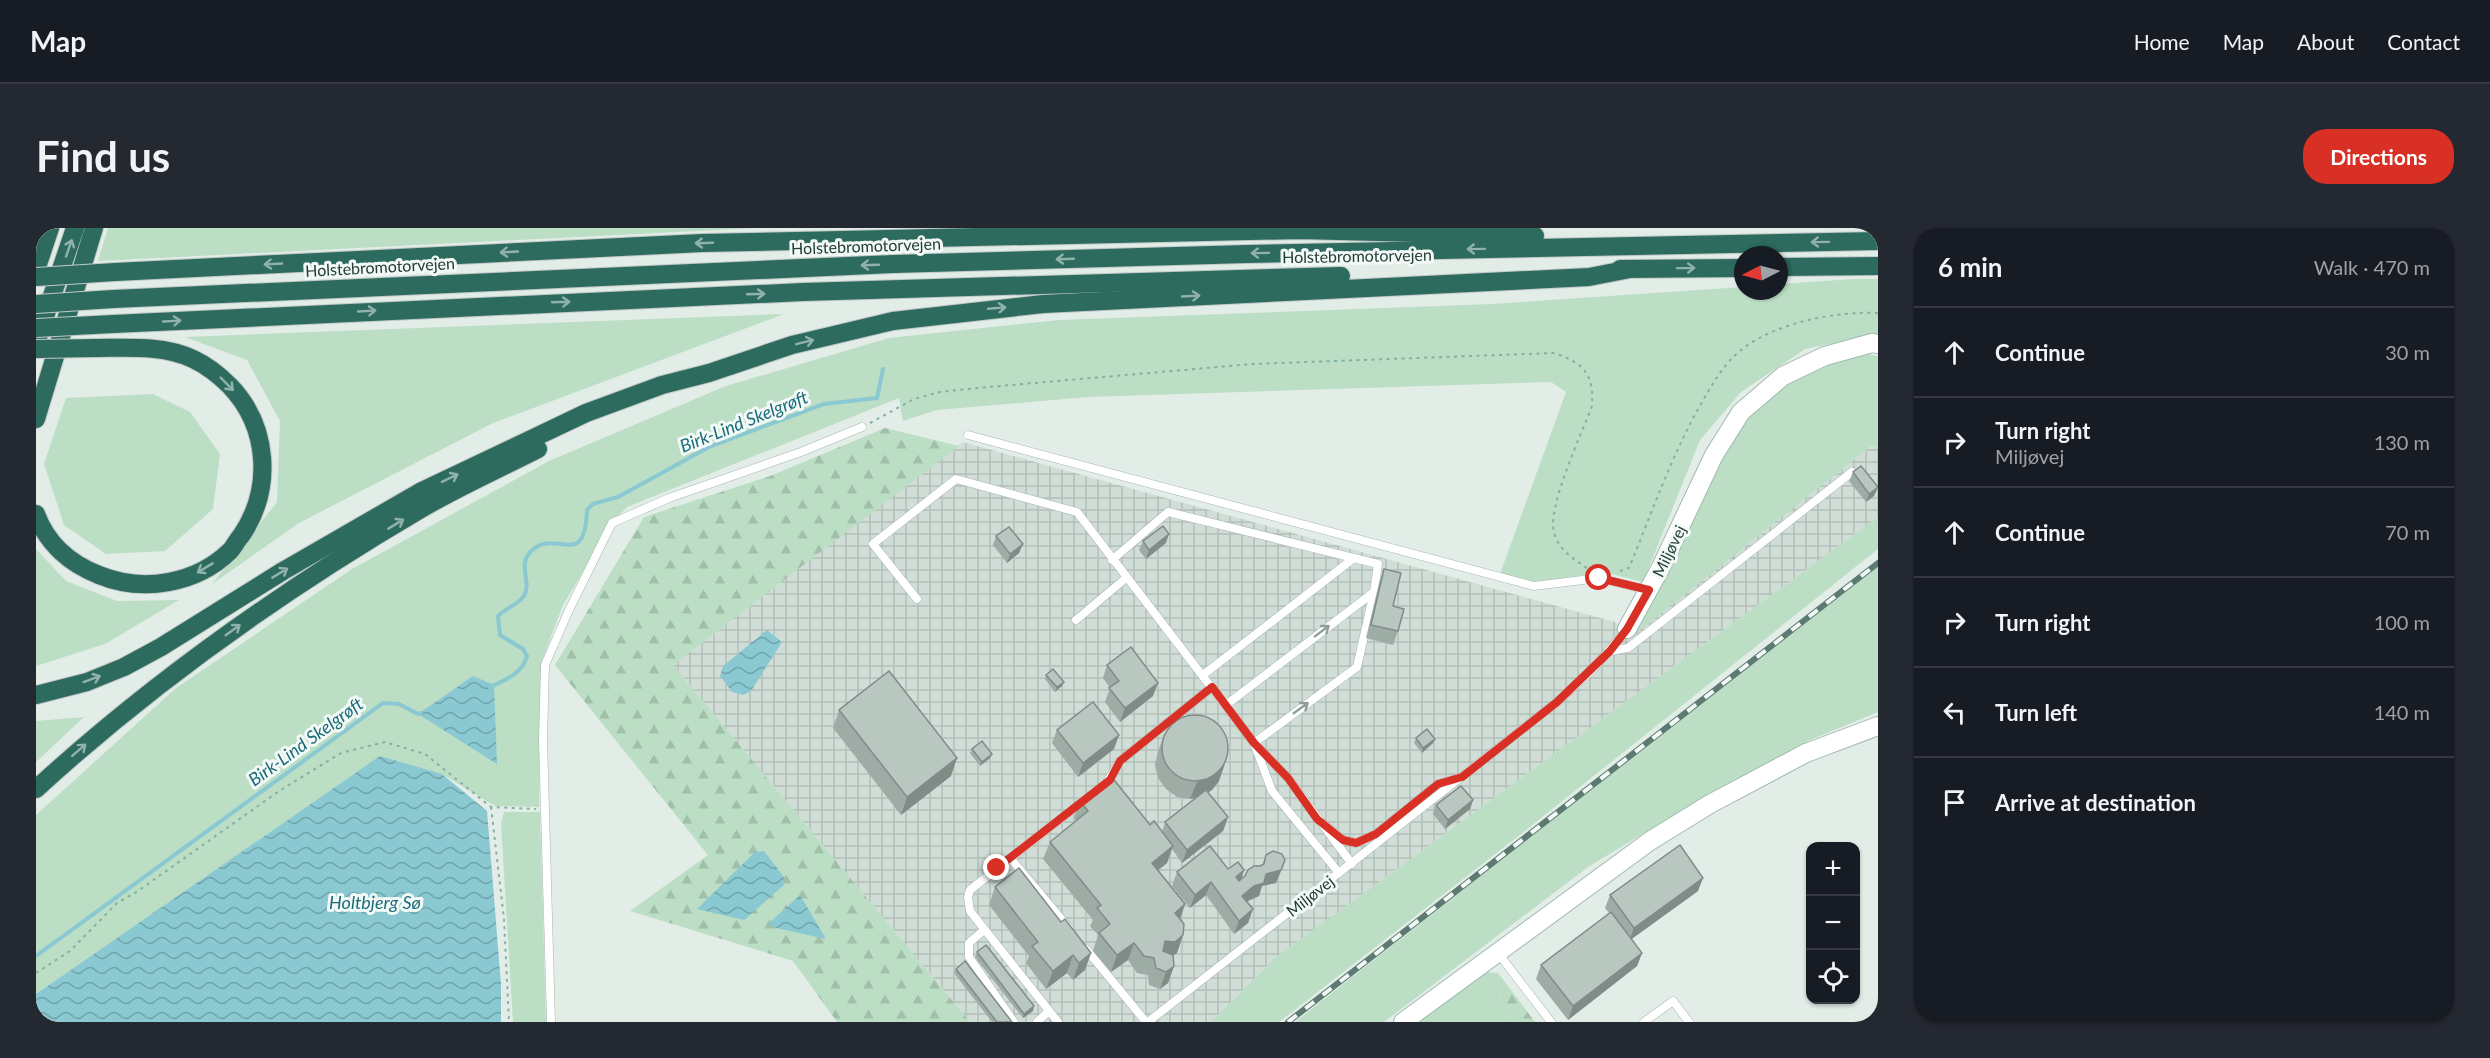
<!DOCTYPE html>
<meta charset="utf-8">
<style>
:root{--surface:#171b24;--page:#242831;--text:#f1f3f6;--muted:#9ea1a6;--line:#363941;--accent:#d93025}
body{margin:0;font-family:Lato,sans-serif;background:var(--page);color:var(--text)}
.controls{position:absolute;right:18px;bottom:18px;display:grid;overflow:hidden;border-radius:12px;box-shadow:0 2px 4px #0004}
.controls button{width:54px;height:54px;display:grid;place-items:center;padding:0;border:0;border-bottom:2px solid var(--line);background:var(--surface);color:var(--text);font:30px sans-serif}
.compass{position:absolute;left:1698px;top:18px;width:54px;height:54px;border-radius:50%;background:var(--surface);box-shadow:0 2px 4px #0004;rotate:264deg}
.stop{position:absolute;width:18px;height:18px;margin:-14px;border:4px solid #d93025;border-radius:50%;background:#fff}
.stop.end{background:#d93025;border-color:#fff;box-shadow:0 2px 6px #0008}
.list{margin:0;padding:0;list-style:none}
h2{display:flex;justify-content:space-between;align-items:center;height:78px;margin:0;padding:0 24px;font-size:26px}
h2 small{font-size:20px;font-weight:400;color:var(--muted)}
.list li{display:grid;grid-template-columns:39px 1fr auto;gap:18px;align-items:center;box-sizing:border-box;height:90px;padding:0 24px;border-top:2px solid var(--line)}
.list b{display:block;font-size:22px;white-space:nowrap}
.list p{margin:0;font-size:20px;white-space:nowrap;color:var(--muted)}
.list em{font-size:20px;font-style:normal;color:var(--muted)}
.icon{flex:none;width:33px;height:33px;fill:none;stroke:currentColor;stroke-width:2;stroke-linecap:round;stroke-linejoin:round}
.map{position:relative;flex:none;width:1842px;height:794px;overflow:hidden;border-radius:24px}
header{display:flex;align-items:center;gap:36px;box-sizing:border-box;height:84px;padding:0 30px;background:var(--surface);border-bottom:2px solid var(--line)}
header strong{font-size:28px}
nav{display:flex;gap:33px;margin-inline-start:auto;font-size:21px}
.intro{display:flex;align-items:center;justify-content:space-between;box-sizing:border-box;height:144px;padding:0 36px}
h1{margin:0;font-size:42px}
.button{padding:15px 27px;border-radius:24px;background:var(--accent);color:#fff;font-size:21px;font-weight:700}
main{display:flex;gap:36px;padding:0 36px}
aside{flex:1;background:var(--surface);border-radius:24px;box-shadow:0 2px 4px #0004}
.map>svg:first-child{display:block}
.industrial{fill:url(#industrial-grid)}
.green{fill:#bbdec4}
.forest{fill:url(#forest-firs)}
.water{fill:url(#water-waves)}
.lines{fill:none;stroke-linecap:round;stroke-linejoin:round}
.stream{stroke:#8ac8d2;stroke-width:4}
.lane-casing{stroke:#a5b5af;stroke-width:9}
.secondary-casing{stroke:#a1b9b0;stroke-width:20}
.highway-casing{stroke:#c1c9c7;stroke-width:20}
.path{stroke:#82b1a2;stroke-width:2;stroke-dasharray:3 4.5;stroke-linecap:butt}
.lane{stroke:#fff;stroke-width:8}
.secondary{stroke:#fff;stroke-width:18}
.highway{stroke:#2d6b5e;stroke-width:18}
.rail-casing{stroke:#5d7a72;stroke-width:6}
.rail{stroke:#f3f9f6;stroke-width:4;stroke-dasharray:11;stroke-linecap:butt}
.highway-bridge-casing{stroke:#c1c9c7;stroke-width:20;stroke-linecap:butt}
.highway-bridge{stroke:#2d6b5e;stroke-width:18}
.wall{fill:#9eaca6}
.shaded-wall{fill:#818c87}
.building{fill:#b8c8c1;stroke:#818c87;stroke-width:1.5}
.oneway{stroke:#90b2aa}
.oneway2{stroke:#909e9a}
.route{stroke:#d93025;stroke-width:8}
.labels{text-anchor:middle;stroke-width:6;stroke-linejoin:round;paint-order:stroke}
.street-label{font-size:16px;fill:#223e36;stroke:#f3f9f6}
.water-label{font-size:18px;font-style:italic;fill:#1b6c7b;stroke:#f3f9f6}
</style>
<header>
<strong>Map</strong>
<nav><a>Home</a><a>Map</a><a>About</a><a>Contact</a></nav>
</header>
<div class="intro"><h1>Find us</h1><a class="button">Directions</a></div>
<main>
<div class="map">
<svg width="1842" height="794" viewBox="0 0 1842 794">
<defs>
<pattern id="industrial-grid" width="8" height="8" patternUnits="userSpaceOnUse" patternTransform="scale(1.5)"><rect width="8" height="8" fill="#d1ddd7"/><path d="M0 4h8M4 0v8" fill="none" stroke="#b3bfb9"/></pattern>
<pattern id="forest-firs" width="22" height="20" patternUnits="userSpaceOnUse" patternTransform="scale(1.5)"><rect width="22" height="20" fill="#bbdec4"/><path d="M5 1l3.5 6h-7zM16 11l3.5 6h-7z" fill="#a0c0a9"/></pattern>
<pattern id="water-waves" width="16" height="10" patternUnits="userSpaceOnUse" patternTransform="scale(1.5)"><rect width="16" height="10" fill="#8ac8d2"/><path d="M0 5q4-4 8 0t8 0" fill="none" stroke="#70a4ab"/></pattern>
</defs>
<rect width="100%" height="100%" fill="#e3ede8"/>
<polygon class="industrial" points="927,214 1579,394 1598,406 1835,218 1842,220 1842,289 1239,730 1175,794 934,794 637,437"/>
<g class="green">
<polygon points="72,0 720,0 62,33"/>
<polygon points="1818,51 1842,51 1842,108 1833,108 1769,121 1705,164 1664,212 1607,354 1564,343 1498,358 1464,346 1530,164 1515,154 1052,169 901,182 867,193 863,170 591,279 576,295 527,377 505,435 503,579 459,578 406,546 343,529 0,766 0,587 140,460 316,341 513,233 690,158 853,110 1023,92 1456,76 1707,59 1707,63 1743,63 1743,56"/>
<polygon points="748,86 457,195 263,295 176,356 241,274 244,193 211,132 149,109"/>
<polygon points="1829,126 1842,128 1842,220 1835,218 1598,407 1712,180 1773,143"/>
<polygon points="117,166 154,184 184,226 177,281 129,323 70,326 28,297 8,236 30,170"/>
<polygon points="1842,289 1842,321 1485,606 1243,794 1175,794 1239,730"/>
<polygon points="0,321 30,353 81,373 143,372 69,416 0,438"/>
<polygon points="1842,336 1842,484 1774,512 1669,568 1552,639 1348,794 1259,794"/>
<polygon points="48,489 0,534 0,493"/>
<polygon points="468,584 504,584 510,794 477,794 465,595"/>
<polygon points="1448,744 1462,745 1466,779 1477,794 1380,794"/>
</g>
<g class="forest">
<polygon points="849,200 923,218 637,437 934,794 801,794 757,733 594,683 672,627 519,437 608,289 734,248"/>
<polygon points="1462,745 1499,794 1477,794 1466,779"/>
</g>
<g class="water">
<polygon points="731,402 746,414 715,463 707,467 696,464 684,448 687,438"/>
<polygon points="437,448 458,457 461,536 382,486"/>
<polygon points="344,528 406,546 451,583 465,756 465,794 0,794 0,766"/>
<polygon points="728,623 748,649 748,657 708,692 661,681 719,624"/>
<polygon points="764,667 790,711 736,699 733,695"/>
</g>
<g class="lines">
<g class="stream">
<path d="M454,459C470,452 487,445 491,428L487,421L464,407L462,388C469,380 482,377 488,368C497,352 478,335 499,320C523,303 549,341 551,282L557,276L582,269L673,219L788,176L841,170L847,141"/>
<polyline points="0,728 347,475 363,476 382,486 385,485"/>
</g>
<g class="lane-casing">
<g id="lane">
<polyline points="932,207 1498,358 1563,350 1611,362"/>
<polyline points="1076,332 1132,284 1342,336 1338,364 1321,439 1218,515 1252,550 1316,636"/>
<polyline points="881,371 837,316 920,251 1041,284 1218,515 1236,563 1303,645"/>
<polyline points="1040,392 1090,350"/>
<polyline points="1574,423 1592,420 1816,244"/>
<polyline points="1167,447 1318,330"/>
<polyline points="1190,477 1338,364"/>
<polyline points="1071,554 1084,533 1176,459"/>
<polyline points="1289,597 1307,612 1320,615 1340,606 1402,556 1422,550"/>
<polyline points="975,631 1033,700"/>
<polyline points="948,702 933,715 933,729 978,794"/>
<polyline points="1050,721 1110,794"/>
<polyline points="1462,725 1515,794"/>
<polyline points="515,794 507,512 509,437 533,382 576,295 633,270 765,224 826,199"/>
<polyline points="1001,794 1013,783"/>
<polyline points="1022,794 934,683 932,669 934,662 1050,571"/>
<polyline points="1112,794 1521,474 1558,440 1591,401"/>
<polyline points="1608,794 1637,773 1653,794"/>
</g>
</g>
<g class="secondary-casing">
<g id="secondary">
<polyline points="1591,401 1625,339 1678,227 1705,184 1747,148 1789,128 1836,115 1842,116"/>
<polyline points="1367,794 1614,613 1674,576 1770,525 1842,498"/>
</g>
</g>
<g class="highway-casing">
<g id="highway">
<polyline points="1743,39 1842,38"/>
<polyline points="1584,41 1707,40"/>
<polyline points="0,42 14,0"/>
<polyline points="79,44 666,15 1263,2 1499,8"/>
<polyline points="77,71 857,36 1211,26 1842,13"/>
<polyline points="77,96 767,64 1305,48"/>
<polyline points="0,115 39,0"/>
<polyline points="0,191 58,0"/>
<path d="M0,286C11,316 35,336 63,347C107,365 160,356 194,323C198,319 201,312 205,308C237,261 233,199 194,158C184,148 170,137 157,131C127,117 92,120 59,120"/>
<polyline points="0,467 51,454 88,439 125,419 247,343 384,264 550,185 626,157 673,145 756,117 857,93 1007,76 1553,49 1594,41"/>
<path d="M0,561C118,453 247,362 385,281C422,259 463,241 502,221"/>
</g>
</g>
<g class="path">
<path d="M834,195L878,171L904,164L941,160L1216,136L1518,125C1548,135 1558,146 1556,178C1546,205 1511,279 1518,304C1522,322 1538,331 1552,341"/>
<path d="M1584,343L1593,340C1616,284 1636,226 1666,174C1677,155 1687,137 1704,123C1737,95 1800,83 1842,85"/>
<polyline points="455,579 468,691 473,794"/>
<polyline points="0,745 34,723 81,675 102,663 243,563 305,525 349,514 389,526 455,579 500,581"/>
</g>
<use href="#lane" class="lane"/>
<use href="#secondary" class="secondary"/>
<use href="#highway" class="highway"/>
<g class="rail-casing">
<polyline id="rail" points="1252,794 1842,335"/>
</g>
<use href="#rail" class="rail"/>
<g class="highway-bridge-casing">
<g id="highway-bridge">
<polyline points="0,49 79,44"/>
<polyline points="0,76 77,71"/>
<polyline points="0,100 77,96"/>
<polyline points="0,121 59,120"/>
</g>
</g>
<use href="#highway-bridge" class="highway-bridge"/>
</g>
<g class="wall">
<polygon points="1817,244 1842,259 1838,268 1830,274 1813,253"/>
<polygon points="960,308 983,325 971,335 957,317"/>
<polygon points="1107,313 1130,315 1110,331 1103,322"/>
<polygon points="1348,341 1362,403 1357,417 1330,410 1343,355"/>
<polygon points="1071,437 1117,468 1084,494 1069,474 1074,460 1067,450"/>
<polygon points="1010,447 1028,454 1026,458 1019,464 1009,451"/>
<polygon points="803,482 915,548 865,587 797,500"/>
<polygon points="1021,502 1078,521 1042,549 1016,515"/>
<polygon points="1128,506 1183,553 1176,562 1172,565 1192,589 1187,603 1146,635 1136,621 1131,635 1122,642 1149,676 1144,691 1147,707 1141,725 1137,727 1138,738 1132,755 1124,761 1113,757 1112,747 1101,745 1092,732 1075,744 1057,723 1062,707 1054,698 1057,692 1007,631 1014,614 1040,593 1038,590 1044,573 1114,597 1126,604 1129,594 1160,570 1154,571 1141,569 1130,561 1122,550 1119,537 1122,524"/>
<polygon points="1380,510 1399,511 1397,515 1386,525 1378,515"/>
<polygon points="936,521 956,526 954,530 944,538 934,525"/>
<polygon points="1437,572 1434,581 1409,601 1397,586 1400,577"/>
<polygon points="1230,627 1249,632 1244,646 1240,655 1226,658 1223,668 1211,674 1217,681 1212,695 1198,706 1170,667 1154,680 1136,658 1141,644 1192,641 1208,642 1205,651 1226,637"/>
<polygon points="959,659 1025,694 1055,725 1049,742 1037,752 1031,745 1010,761 990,735 993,728 953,677"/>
<polygon points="1662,663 1595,711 1606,725 1601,738 1532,792 1500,751 1505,737 1573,685 1569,680 1574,667"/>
<polygon points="941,724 997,783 987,790 939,729"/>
<polygon points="920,741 976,794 956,794 918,745"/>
</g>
<g class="shaded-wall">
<polygon points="1842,259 1838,268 1830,274 1833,266"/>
<polygon points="1133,306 1130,315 1110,331 1113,322"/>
<polygon points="987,316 983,325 971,335 974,326"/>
<polygon points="1028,454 1026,458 1019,464 1021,459"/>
<polygon points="1122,455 1117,468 1084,494 1089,480"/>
<polygon points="1083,507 1078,521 1042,549 1047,535"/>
<polygon points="1399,511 1397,515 1386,525 1387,520"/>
<polygon points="956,526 954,530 944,538 946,534"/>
<polygon points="921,530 915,548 865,587 871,569"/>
<polygon points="1189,536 1183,553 1176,562 1166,568 1154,571 1161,554"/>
<polygon points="1437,572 1434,581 1409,601 1412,592"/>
<polygon points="1192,589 1187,603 1146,635 1151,622"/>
<polygon points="1137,618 1131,635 1110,652 1116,635"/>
<polygon points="1249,632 1240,655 1226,658 1223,668 1213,672 1201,681 1206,668 1230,646"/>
<polygon points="1208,642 1204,656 1200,649"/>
<polygon points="1667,650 1662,663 1593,713 1598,700"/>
<polygon points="1175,654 1170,667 1154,680 1159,667"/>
<polygon points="1149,676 1143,694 1139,685"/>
<polygon points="1217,681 1212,695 1198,706 1203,693"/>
<polygon points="1147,707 1141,725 1132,731 1122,730 1129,713"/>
<polygon points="1098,715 1092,732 1075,744 1081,727"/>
<polygon points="1055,725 1049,742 1037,752 1043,735"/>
<polygon points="1606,725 1601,738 1532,792 1537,778"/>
<polygon points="1037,727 1031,745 1010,761 1017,743"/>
<polygon points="1138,738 1132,755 1124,761 1130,744"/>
<polygon points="998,778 997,783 987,790 988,786"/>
</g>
<g class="building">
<polygon points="1825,238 1842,259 1833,266 1817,244"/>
<polygon points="1127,298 1133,306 1113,322 1107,313"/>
<polygon points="973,299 987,316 974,326 960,308"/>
<polygon points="1348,341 1365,345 1357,378 1368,381 1362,403 1335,397"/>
<polygon points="1095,419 1122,455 1089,480 1073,460 1083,453 1071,437"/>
<polygon points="1017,441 1028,454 1021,459 1010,447"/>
<polygon points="853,443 921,530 871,569 803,482"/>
<polygon points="1057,474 1083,507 1047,535 1021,502"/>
<circle cx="1159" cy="520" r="33"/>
<polygon points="1391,501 1399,511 1387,520 1380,510"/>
<polygon points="946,513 956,526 946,534 936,521"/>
<polygon points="1075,548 1114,597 1118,593 1137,618 1116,635 1149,676 1139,685 1148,696 1147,707 1139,714 1129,713 1127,723 1137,727 1138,738 1130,744 1120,740 1118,730 1108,728 1098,715 1081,727 1063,705 1074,696 1061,680 1065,677 1014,614 1052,583 1044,573"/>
<polygon points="1425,558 1437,572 1412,592 1400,577"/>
<polygon points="1170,562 1192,589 1151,622 1129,594"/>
<polygon points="1644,617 1667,650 1598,700 1574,667"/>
<polygon points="1174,618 1192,641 1202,634 1208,642 1200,649 1203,653 1209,648 1212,642 1218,638 1224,638 1228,636 1230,627 1237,623 1246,626 1249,632 1245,642 1230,646 1228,655 1218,658 1206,668 1217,681 1203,693 1175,654 1159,667 1141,644"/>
<polygon points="983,640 1025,694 1029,691 1055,725 1043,735 1037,727 1017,743 996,718 1002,714 959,659"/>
<polygon points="1575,684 1606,725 1537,778 1505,737"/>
<polygon points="950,717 998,778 988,786 941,724"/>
<polygon points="929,733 976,794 961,794 920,741"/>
</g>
<defs><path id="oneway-shaft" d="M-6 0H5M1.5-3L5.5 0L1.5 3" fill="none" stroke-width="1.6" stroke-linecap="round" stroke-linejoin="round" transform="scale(1.5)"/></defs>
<g class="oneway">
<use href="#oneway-shaft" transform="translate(1784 14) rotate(179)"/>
<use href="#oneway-shaft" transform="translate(668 15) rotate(178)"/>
<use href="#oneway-shaft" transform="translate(33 20) rotate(-71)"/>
<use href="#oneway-shaft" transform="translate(1440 21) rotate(179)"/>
<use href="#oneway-shaft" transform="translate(473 24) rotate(177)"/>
<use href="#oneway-shaft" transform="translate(1224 25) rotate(179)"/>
<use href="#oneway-shaft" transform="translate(1029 31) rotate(178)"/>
<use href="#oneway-shaft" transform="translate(237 36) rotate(177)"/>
<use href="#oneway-shaft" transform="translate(834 37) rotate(178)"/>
<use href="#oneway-shaft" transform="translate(1650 40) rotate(-1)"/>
<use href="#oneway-shaft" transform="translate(720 66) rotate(-2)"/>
<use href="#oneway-shaft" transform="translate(1155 68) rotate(-3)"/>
<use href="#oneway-shaft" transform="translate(525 74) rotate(-2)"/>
<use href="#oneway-shaft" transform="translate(961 80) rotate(-5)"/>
<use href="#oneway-shaft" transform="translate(331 83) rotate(-3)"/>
<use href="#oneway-shaft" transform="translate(136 93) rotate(-3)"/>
<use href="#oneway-shaft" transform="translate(769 114) rotate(-14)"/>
<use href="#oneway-shaft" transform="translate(191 156) rotate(45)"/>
<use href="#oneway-shaft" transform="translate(414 250) rotate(-26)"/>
<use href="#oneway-shaft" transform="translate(360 296) rotate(-31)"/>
<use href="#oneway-shaft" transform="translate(169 340) rotate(149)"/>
<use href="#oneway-shaft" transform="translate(244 345) rotate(-31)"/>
<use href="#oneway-shaft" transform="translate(197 402) rotate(-36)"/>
<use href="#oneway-shaft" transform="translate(56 451) rotate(-20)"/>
<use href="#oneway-shaft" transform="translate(43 522) rotate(-41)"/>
</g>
<g class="oneway2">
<use href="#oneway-shaft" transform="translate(1286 403) rotate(-37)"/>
<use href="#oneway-shaft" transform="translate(1265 480) rotate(-36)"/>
</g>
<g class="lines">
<polyline class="route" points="961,640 1074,552 1084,533 1176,459 1218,515 1252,550 1281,591 1307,612 1320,615 1340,606 1402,556 1426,549 1521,474 1574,423 1591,401 1613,362 1563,350"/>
</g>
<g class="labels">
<g class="street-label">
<text transform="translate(830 18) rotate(-2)" y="6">Holstebromotorvejen</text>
<text transform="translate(1321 28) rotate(-1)" y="6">Holstebromotorvejen</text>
<text transform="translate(344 39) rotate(-3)" y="6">Holstebromotorvejen</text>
<text transform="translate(1633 323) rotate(-64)" y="6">Miljøvej</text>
<text transform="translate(1274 668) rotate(-38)" y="6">Miljøvej</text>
</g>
<g class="water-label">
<text transform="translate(708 194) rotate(-22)" y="6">Birk-Lind Skelgrøft</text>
<text transform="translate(270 514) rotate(-36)" y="6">Birk-Lind Skelgrøft</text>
<text x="339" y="681">Holtbjerg Sø</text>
</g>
</g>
</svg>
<div class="controls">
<button>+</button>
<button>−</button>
<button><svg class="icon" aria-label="locate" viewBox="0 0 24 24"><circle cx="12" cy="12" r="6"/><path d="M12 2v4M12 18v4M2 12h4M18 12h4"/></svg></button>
</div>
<svg class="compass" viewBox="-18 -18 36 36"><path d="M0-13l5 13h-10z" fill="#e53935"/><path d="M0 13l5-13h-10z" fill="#9ea1a6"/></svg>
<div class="stop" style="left:1563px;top:350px"></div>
<div class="stop end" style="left:961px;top:640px"></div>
</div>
<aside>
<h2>6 min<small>Walk · 470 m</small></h2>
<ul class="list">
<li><svg class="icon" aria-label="ahead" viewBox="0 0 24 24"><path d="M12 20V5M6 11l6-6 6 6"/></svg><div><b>Continue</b></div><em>30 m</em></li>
<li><svg class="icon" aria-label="right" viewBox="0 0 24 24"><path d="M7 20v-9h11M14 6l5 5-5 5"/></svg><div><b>Turn right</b><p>Miljøvej</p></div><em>130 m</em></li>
<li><svg class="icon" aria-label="ahead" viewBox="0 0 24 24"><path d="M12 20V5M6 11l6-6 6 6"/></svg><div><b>Continue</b></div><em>70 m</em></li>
<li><svg class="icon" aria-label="right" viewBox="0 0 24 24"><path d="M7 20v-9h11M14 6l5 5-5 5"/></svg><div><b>Turn right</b></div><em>100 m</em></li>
<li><svg class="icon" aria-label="left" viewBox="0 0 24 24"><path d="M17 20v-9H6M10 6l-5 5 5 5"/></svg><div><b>Turn left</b></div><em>140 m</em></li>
<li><svg class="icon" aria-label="arrive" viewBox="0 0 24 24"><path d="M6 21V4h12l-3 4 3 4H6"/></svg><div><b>Arrive at destination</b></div></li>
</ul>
</aside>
</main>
